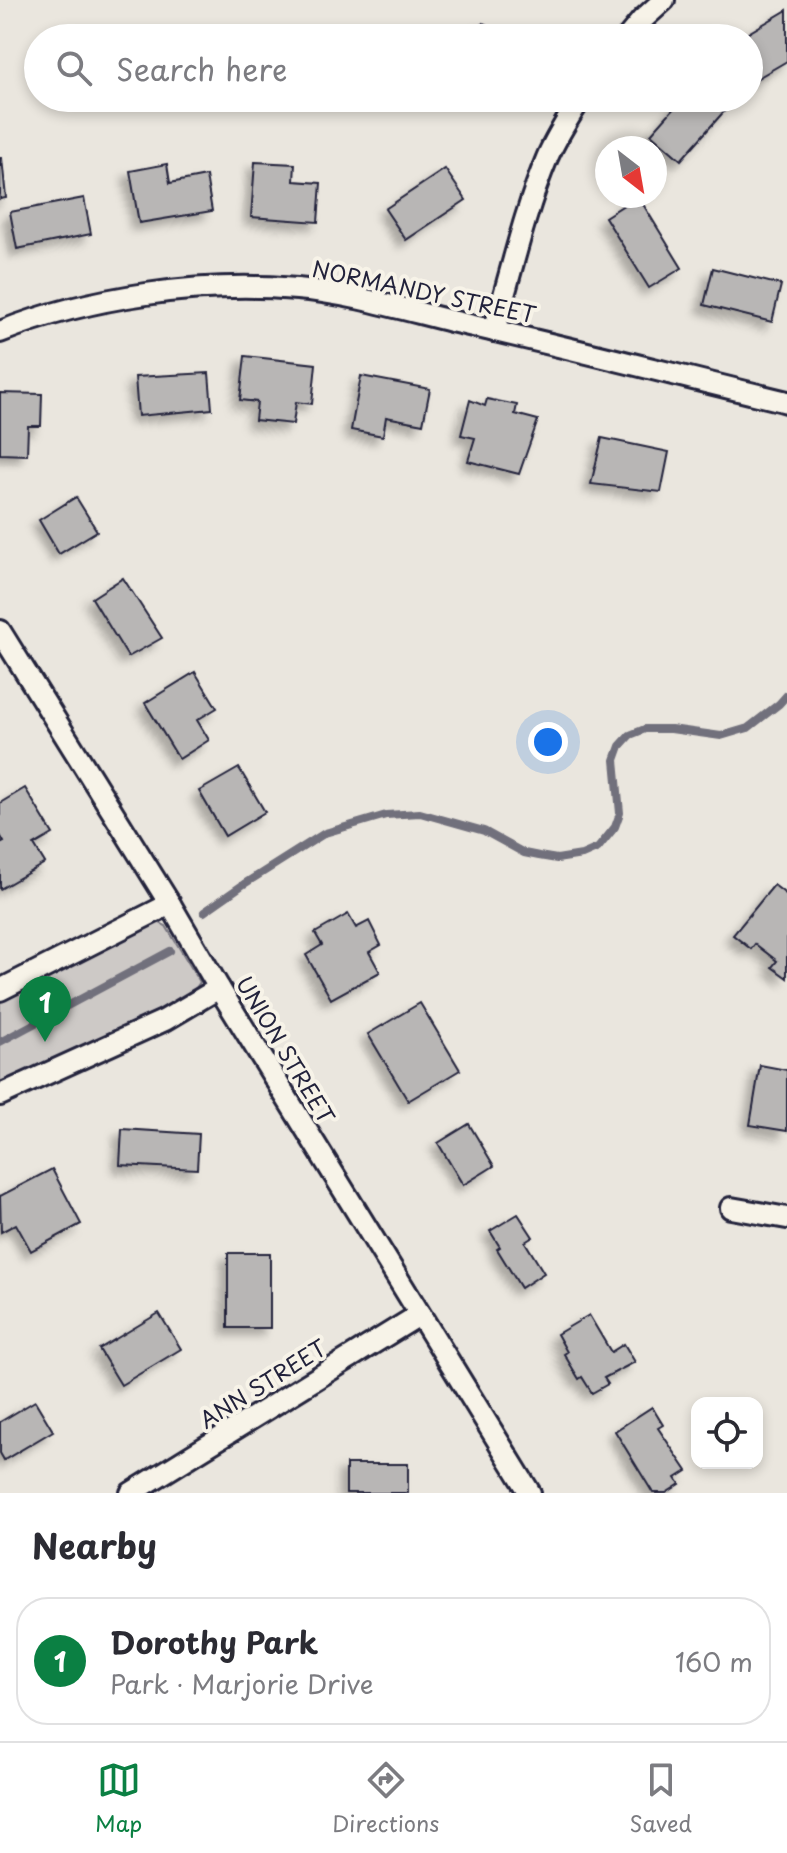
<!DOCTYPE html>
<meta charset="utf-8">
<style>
:root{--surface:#fff;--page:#f2f2f3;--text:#2b2b33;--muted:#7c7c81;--line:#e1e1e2;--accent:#0b8043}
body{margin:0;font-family:"Playpen Sans",sans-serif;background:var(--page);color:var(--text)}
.controls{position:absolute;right:24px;bottom:24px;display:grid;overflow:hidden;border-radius:16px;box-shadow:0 4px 12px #0003}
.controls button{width:72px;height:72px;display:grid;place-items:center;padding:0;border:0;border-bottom:2px solid var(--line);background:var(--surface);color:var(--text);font:40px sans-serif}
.compass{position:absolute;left:595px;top:136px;width:72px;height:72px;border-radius:50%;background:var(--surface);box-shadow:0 4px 12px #0003;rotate:149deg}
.you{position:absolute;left:548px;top:742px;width:28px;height:28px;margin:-20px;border:6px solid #fff;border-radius:50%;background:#1a73e8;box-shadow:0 0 0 12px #1a73e833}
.badge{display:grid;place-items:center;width:52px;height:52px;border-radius:50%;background:var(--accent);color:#fff;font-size:26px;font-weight:700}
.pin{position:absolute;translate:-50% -66px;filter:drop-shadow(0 2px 4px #0008)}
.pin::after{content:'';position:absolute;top:42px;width:28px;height:24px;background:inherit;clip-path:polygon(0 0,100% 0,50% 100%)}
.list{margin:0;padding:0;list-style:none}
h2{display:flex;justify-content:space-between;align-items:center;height:104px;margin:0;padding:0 32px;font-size:34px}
h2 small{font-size:26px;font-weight:400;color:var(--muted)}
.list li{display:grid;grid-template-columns:52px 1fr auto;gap:24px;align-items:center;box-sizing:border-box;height:128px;margin:0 16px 16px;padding:0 16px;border:2px solid var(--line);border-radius:32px}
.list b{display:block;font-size:30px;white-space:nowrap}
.list p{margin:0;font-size:26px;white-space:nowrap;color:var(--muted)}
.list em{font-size:26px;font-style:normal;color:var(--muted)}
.icon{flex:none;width:44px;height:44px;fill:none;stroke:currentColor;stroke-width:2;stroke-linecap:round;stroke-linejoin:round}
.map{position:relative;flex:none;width:787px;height:1493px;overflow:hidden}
.search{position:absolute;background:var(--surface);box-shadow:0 4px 12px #0003;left:24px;right:24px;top:24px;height:88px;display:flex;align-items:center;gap:20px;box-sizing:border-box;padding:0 28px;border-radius:44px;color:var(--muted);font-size:30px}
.sheet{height:248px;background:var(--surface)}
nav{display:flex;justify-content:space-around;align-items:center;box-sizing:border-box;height:112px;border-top:2px solid var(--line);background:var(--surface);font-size:22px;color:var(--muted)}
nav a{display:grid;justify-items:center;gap:4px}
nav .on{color:var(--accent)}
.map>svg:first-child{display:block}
.green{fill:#cdc9c6;stroke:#787680;stroke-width:2}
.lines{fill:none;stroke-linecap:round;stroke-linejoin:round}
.stream{stroke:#716f7b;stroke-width:8}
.building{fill:#b8b6b5;stroke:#22223b;stroke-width:2;filter:url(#shadow)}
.street-casing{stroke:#22223b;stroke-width:26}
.street{stroke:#f7f3e8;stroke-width:20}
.labels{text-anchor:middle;stroke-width:8;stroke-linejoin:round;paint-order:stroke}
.street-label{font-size:22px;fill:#22223b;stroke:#f7f3e8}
</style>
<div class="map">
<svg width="787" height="1493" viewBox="0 0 787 1493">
<defs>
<filter id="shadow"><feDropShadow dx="-7" dy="7" stdDeviation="4" flood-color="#0004"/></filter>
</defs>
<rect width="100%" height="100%" fill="#eae6de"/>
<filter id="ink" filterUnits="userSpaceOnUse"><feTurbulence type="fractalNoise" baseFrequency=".0125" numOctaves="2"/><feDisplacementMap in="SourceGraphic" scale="16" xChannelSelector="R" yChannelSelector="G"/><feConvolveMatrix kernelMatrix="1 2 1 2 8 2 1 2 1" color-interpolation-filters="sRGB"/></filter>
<g filter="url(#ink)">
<polygon class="green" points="156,921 166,926 200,982 191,995 0,1086 0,999"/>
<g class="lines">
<g class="stream">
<polyline points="204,912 244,884 325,833 386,815 420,813 484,831 524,853 539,856 557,859 582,855 598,848 615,827 620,813 615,760 620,746 630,735 645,729 671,729 721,736 748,728 779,704 787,695"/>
<polyline points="0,1042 170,951"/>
</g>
</g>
<g class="building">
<polygon points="787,10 787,61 756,79 749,68 749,38 740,38"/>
<polygon points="483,23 514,38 475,38"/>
<polygon points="683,98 715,98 727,108 681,160 651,134"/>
<polygon points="0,158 2,158 6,198 0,199"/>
<polygon points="255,162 295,164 294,181 321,183 318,222 251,217"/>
<polygon points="167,164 170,183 206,176 212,211 139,223 130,171"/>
<polygon points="445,169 466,200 406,240 385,209"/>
<polygon points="638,196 682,268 649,288 605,217"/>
<polygon points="84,198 91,234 17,249 10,212"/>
<polygon points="713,268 781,285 772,322 704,305"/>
<polygon points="245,356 316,364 312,404 296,402 293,424 255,420 257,402 240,400"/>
<polygon points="209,373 212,409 138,416 135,377"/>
<polygon points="361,376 430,389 423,424 386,417 383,436 351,430"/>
<polygon points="0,393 42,394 41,426 28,426 27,455 0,454"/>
<polygon points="487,399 517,405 515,414 538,420 519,474 468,461 475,438 461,435 470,400 485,406"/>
<polygon points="602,438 669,452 661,492 591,484"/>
<polygon points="76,497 97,531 59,554 39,520"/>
<polygon points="123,578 162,638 128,657 92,598"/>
<polygon points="195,672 217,708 197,720 209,740 179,759 145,703"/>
<polygon points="239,768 265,812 225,836 199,791"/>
<polygon points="25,788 53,834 34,845 45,863 0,889 0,844 4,842 0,835 0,803"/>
<polygon points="774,885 787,895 787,978 772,967 777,961 755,944 751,949 733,935"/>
<polygon points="348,914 356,928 369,921 381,945 369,952 380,972 331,999 306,955 322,945 315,933"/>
<polygon points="420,1003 460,1070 408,1101 368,1034"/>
<polygon points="760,1065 787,1070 787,1131 750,1125"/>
<polygon points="469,1124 494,1166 463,1185 438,1143"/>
<polygon points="122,1129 199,1134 197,1169 120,1165"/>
<polygon points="52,1169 81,1224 31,1251 16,1224 1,1232 0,1196"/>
<polygon points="518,1214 533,1237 525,1242 544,1273 521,1288 497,1249 500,1247 490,1231"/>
<rect x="228" y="1253" width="42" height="75"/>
<polygon points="159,1313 181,1349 121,1385 99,1349"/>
<polygon points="589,1315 611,1352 624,1344 635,1362 604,1378 608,1384 592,1393 582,1377 579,1379 564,1354 567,1352 557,1334"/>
<polygon points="35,1401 53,1431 4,1460 0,1453 0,1422"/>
<polygon points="652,1407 663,1425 658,1428 687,1471 676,1478 680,1484 666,1493 653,1493 615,1431"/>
<rect x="346" y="1464" width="62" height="29"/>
</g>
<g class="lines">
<g class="street-casing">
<g id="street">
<polyline points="627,38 642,20 664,0"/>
<path d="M494,331C511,273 524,213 547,158C556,137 569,117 581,98"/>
<path d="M0,332C90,296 201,281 297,289C348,293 402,309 451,321C564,346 675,375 787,402"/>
<polyline points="0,631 170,904 219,988 530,1493"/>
<polyline points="0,990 170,904"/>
<polyline points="0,1095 165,1020 219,988"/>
<polyline points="731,1208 787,1218"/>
<polyline points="131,1493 419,1315"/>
</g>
</g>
<use href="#street" class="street"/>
</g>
</g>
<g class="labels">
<g class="street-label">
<text transform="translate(424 292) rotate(12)" y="8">NORMANDY STREET</text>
<text transform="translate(285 1050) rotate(59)" y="8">UNION STREET</text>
<text transform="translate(263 1384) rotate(-32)" y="8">ANN STREET</text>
</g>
</g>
</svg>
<div class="controls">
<button><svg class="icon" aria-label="locate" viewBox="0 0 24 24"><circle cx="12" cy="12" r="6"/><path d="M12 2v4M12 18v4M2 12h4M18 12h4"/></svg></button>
</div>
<svg class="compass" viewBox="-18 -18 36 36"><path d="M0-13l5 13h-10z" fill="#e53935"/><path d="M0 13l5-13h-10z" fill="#7c7c81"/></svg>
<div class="you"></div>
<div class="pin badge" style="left:45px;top:1042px">1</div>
<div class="search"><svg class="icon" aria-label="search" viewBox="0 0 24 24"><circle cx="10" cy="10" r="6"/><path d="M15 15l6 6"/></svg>Search here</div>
</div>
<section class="sheet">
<h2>Nearby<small></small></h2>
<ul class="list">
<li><span class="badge">1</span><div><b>Dorothy Park</b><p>Park · Marjorie Drive</p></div><em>160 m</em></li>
</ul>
</section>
<nav>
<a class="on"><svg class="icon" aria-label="map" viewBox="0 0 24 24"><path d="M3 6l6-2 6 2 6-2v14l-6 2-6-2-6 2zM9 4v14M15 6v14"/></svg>Map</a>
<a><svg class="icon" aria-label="directions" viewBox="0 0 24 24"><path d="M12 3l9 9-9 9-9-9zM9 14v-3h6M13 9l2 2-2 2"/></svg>Directions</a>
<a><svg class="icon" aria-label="saved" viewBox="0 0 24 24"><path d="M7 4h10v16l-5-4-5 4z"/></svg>Saved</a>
</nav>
